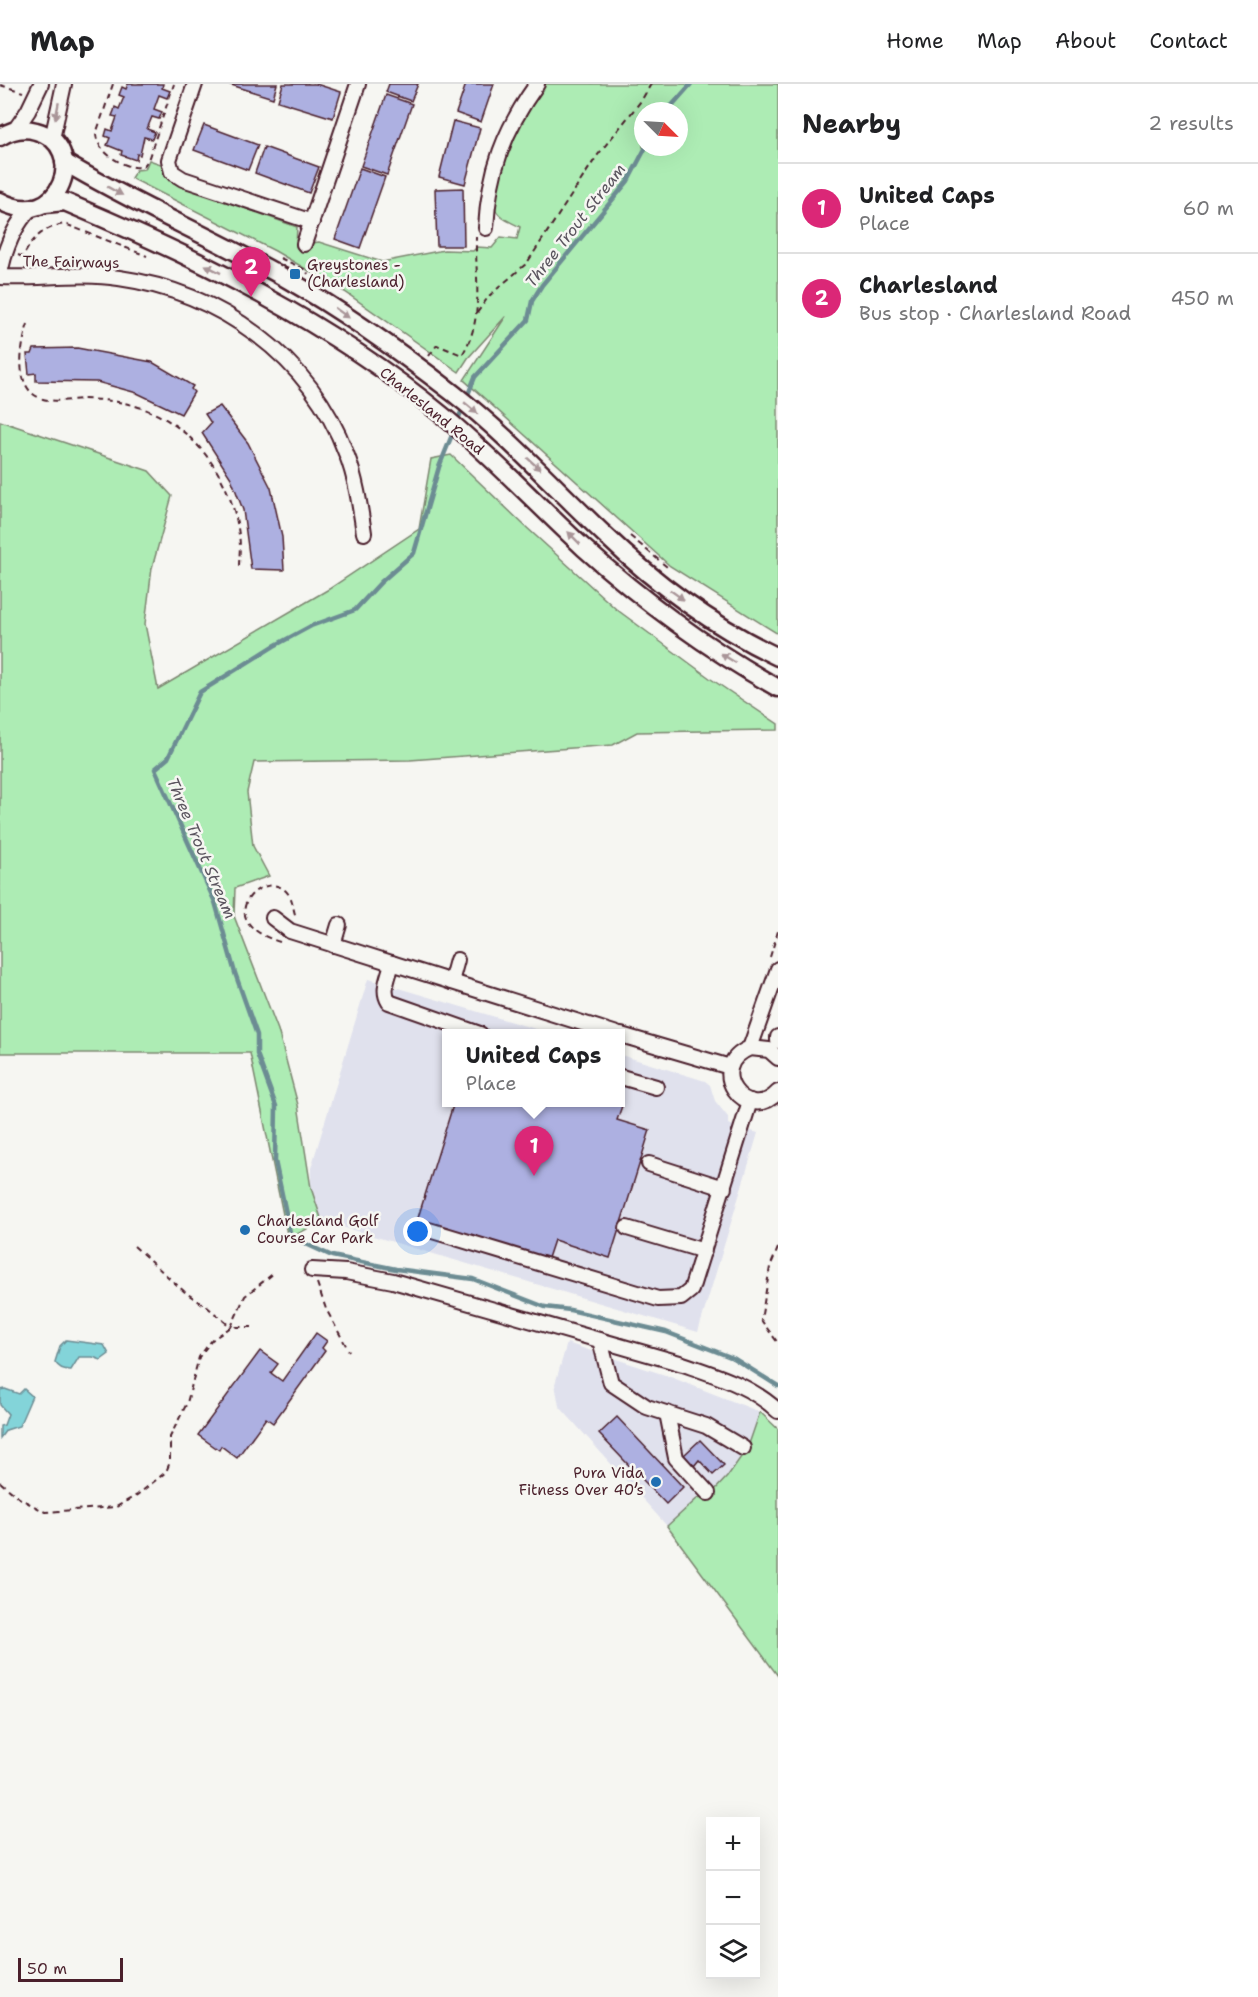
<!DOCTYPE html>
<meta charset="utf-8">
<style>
:root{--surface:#fff;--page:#f2f2f2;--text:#202124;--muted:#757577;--line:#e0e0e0;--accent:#db2777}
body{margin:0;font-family:"Shantell Sans",sans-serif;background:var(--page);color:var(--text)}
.controls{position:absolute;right:18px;bottom:18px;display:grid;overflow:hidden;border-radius:0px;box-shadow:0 6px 24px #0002}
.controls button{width:54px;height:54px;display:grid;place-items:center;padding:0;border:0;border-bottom:2px solid var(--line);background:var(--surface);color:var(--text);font:30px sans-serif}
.compass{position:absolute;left:634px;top:18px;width:54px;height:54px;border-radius:50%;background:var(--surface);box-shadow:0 6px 24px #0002;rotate:114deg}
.scale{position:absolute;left:18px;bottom:15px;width:105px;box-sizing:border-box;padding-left:6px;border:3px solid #4a1f2b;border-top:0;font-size:16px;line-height:21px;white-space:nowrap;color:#4a1f2b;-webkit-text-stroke:4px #f6f6f2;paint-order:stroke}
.you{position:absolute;left:418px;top:1148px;width:21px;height:21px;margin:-15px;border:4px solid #fff;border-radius:50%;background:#1a73e8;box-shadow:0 0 0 9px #1a73e833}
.badge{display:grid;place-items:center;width:39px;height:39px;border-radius:50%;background:var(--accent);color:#fff;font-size:20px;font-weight:700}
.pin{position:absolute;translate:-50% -50px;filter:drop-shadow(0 2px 3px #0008)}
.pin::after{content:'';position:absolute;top:32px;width:21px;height:18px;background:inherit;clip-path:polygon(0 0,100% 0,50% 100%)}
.popup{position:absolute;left:442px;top:945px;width:183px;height:78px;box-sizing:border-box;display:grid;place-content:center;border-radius:0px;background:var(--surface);filter:drop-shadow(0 2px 4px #0005);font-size:20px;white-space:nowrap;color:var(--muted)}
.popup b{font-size:22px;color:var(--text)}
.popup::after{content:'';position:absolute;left:50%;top:100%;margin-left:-12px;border:12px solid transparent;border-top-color:var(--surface)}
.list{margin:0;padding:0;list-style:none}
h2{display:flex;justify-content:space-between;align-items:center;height:78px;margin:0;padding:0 24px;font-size:26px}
h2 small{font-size:20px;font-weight:400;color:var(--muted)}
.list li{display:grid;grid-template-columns:39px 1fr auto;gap:18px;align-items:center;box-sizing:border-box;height:90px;padding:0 24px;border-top:2px solid var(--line)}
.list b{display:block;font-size:22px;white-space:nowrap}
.list p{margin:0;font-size:20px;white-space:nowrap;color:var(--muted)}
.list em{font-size:20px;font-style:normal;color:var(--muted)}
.icon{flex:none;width:33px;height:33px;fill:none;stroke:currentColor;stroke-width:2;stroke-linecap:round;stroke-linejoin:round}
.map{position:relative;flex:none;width:778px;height:1913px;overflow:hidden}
header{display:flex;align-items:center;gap:36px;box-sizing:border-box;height:84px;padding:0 30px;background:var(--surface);border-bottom:2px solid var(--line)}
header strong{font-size:28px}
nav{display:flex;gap:33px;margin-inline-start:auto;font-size:21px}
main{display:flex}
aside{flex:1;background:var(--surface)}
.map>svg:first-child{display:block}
.built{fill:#e0e1ed}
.green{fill:#adecb4;stroke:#7c8670;stroke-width:1.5;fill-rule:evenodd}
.water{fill:#83d4d9;stroke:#6c8c93;stroke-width:1.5}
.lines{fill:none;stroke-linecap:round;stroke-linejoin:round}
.stream{stroke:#6c8c93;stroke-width:4.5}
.building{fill:#adb0e1;stroke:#4a1f2b;stroke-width:1.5}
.minor-casing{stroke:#4a1f2b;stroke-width:18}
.major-casing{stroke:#4a1f2b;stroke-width:21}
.path{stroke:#4a1f2b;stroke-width:2;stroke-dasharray:6 4.5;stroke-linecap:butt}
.minor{stroke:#f6f6f2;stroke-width:14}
.major{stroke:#f6f6f2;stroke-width:16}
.oneway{fill:#a99598}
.poi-dot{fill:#1f6fb2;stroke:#f6f6f2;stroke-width:2}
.labels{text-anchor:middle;stroke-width:5;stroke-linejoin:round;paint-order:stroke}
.street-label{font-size:15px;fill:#4a1f2b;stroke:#f6f6f2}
.poi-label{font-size:15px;fill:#4a1f2b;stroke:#f6f6f2;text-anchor:start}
.water-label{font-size:16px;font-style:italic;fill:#5b555f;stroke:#f6f6f2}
</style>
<header>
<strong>Map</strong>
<nav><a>Home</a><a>Map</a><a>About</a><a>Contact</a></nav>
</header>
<main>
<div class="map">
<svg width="778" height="1913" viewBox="0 0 778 1913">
<rect width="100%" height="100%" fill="#f6f6f2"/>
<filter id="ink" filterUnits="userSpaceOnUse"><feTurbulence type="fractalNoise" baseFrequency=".0167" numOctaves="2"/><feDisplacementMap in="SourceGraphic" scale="12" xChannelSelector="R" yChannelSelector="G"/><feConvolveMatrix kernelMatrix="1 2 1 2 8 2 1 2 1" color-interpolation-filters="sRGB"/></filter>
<g filter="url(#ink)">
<g class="built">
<polygon points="368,895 549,949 447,950 447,1018 621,1018 621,971 705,997 710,1001 715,1017 728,1033 728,1040 758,1049 698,1248 322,1137 311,1104 311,1084"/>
<polygon points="567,1259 668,1292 760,1328 748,1363 727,1393 711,1410 698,1414 667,1442 559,1322 555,1300"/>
</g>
<g class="green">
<path d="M545,0H778V550L670,482L464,296L506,232L468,274L459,288L345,208L275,167L131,94L136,86L145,85L149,76L161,80L169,97L297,143L296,162L308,166L312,159L319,158L382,178L444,166L473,167L477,163L492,164L501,153L517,155L520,143C512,138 502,136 497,128C480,103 528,21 545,0ZM643,27H679V63H643Z"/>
<polygon points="0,337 149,387 172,412 152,484 145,540 158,605 329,505 419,445 431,375 451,371 525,442 616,525 711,595 778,640 778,646 637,648 613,661 410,676 254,678 247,708 253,762 269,792 235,804 234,832 278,946 298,1021 311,1104 322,1137 288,1155 250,969 0,969"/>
<polygon points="760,1328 778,1345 778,1592 667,1442 698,1414 711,1410 727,1393 748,1363"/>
</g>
<g class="water">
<path d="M66,1256L104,1261L109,1270L101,1276L93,1273H79L71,1286C63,1286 59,1284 55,1278L60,1262Z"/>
<polygon points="5,1305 19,1310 24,1305 32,1312 19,1342 6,1346 0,1354 0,1342 4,1341 8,1330 0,1321 0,1306"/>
</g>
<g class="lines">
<g class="stream">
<polyline points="667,27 691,0"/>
<polyline points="457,338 475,293 528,236 532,217 542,201 628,97 646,63"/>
<polyline points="454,346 439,383 414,469 381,498 355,526 311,542 274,562 200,608 168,674 155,685 215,818 235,889 257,951 257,970 276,1022 275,1077 291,1153 332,1172 396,1185 473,1195 545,1223 570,1226 666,1248 733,1274 778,1302"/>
</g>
</g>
<g class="building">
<polygon points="128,0 163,0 162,4 170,7 167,14 159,11 154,25 162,28 159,35 152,33 147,45 155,48 152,55 144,53 140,71 137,70 136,76 121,71 122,67 107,61 110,54 105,52 107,45 112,47 117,33 112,32 114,27 115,23 119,25 124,13 119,11 122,3 126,5"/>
<polygon points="228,0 277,0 273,14"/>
<polygon points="283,0 316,0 341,8 333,34 278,17"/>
<polygon points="389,0 418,0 411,17 386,8"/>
<polygon points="466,0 494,0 481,38 456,29"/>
<polygon points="386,11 412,20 387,91 361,82"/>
<polygon points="453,37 480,44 465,100 439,93"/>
<polygon points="204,41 258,61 248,86 194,66"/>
<polygon points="264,63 319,83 309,109 255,89"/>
<polygon points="360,84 385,93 360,164 335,155"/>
<polygon points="463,104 464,162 437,162 435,105"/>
<polygon points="77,264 152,278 193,302 191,305 194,308 181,330 137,309 97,298 36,297 36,289 29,290 27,270 32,270 34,265"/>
<polygon points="220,322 248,359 271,404 282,453 284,486 251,485 243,426 231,394 202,349 211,339 205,330"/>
<polygon points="454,1018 611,1018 622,1022 617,1036 650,1046 610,1174 554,1156 547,1177 417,1137"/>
<polygon points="316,1249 327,1257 322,1264 325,1267 273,1339 266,1334 237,1374 221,1362 219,1366 198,1351 260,1267 278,1280 271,1289 282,1297"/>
<polygon points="617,1333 683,1403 666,1420 599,1350"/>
<polygon points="700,1356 724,1381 713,1391 699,1376 694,1382 684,1371"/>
</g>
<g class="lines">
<g class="minor-casing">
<g id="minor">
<polyline points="195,0 169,76 172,88 183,95 312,138"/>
<polyline points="15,46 28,27 41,0"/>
<polyline points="52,55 64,0"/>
<path d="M486,144C489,87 504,46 537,0"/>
<polyline points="304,160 358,0"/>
<path d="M0,189C5,165 13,143 30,125"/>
<path d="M0,193C40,195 79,188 119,194C219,208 310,272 346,369C356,394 360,422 364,449"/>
<polyline points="273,834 290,847 617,950"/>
<polyline points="333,861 339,841"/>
<path d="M392,879C389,893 381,906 389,918L480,950"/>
<polyline points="451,898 457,876"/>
<polyline points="621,951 730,983"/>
<polyline points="778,953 778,957"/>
<polyline points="750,964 778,885"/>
<path d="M778,974L769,966L750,964C703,983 747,1042 778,1008"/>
<polyline points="621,993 656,1003"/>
<polyline points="649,1080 724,1104"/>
<polyline points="627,1144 704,1167"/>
<polyline points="429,1146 658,1215 681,1214 691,1206 750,1017"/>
<path d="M312,1186L346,1188L393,1197L683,1280C718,1292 751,1302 778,1327"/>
<polyline points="600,1256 611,1299 647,1323 706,1342 743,1364"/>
<polyline points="667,1329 676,1374 708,1409"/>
</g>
</g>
<g class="major-casing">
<g id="major">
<path d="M0,53C11,46 23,43 36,47C90,61 61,150 0,117"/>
<path d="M64,78C136,121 212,153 285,194C343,227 399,267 453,309C508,352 554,403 605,451C655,499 715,543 778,573"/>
<path d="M45,120L65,118C199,174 329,238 442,331C492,372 536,420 584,464C644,518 708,565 778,604"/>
</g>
</g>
<g class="path">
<path d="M113,0L96,50C97,69 126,86 143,83L148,76L174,0"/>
<polyline points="0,1 23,8"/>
<path d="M18,171L23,173C32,154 44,143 65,140L147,172"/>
<polyline points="280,174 306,186 308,190"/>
<polyline points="477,229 489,212 527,179 597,72 641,17 651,0"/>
<path d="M28,240C21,261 13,303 40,314C53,319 68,316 81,315C93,315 106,316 118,318C184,328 231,387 239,451C241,462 239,473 239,483"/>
<path d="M429,272L437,261L462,271C485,234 475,195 476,153"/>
<polyline points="630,452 667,483"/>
<path d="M280,858C205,835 269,779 289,811C293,816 293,826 296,833"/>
<polyline points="770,873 778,847"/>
<polyline points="134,1162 186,1209 206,1222 231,1243 245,1212 274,1189"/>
<polyline points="778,1164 770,1183 761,1236 778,1259"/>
<polyline points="317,1199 326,1225 349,1267"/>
<polyline points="0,1398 19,1414 45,1428 116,1423 137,1411 166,1388 170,1378 170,1353 187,1319 199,1273 212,1256 225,1247 231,1243 253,1243"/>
</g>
<use href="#minor" class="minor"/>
<use href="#major" class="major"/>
</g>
<defs><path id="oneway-solid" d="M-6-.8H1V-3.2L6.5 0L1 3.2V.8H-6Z" transform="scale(1.5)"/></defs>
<g class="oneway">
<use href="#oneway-solid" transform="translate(57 27) rotate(101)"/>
<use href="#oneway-solid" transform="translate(115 107) rotate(29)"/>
<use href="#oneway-solid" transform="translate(213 185) rotate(-153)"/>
<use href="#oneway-solid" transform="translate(342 229) rotate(35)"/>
<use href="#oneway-solid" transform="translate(471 324) rotate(40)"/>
<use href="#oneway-solid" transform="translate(534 380) rotate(42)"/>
<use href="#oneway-solid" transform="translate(574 454) rotate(-135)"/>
<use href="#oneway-solid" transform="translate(677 511) rotate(36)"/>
<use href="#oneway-solid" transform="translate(728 574) rotate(-148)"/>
</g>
</g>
<g class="poi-dot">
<rect x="289" y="184" width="12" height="12" rx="3"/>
<circle cx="245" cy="1146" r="6"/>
<circle cx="656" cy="1398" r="6"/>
</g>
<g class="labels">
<g class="street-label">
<text transform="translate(71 178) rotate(1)" y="5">The Fairways</text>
<text transform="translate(432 327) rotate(39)" y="5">Charlesland Road</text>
</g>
<g class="poi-label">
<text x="307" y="186">Greystones -<tspan x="307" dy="17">(Charlesland)</tspan></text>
<text x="257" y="1142">Charlesland Golf<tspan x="257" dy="17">Course Car Park</tspan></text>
<text x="644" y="1394" text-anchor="end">Pura Vida<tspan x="644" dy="17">Fitness Over 40’s</tspan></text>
</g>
<g class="water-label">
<text transform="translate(575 141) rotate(-52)" y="6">Three Trout Stream</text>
<text transform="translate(202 764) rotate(67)" y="6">Three Trout Stream</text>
</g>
</g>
</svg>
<div class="controls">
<button>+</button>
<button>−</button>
<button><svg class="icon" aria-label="layers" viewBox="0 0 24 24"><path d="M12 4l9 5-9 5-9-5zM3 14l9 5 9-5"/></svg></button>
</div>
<svg class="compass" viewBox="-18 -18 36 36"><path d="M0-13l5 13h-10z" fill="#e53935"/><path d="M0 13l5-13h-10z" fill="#757577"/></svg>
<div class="scale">50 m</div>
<div class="you"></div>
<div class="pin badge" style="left:534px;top:1092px">1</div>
<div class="popup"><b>United Caps</b>Place</div>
<div class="pin badge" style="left:251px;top:213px">2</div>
</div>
<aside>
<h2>Nearby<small>2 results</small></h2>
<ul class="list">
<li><span class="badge">1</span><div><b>United Caps</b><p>Place</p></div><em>60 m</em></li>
<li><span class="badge">2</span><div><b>Charlesland</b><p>Bus stop · Charlesland Road</p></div><em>450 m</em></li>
</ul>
</aside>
</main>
